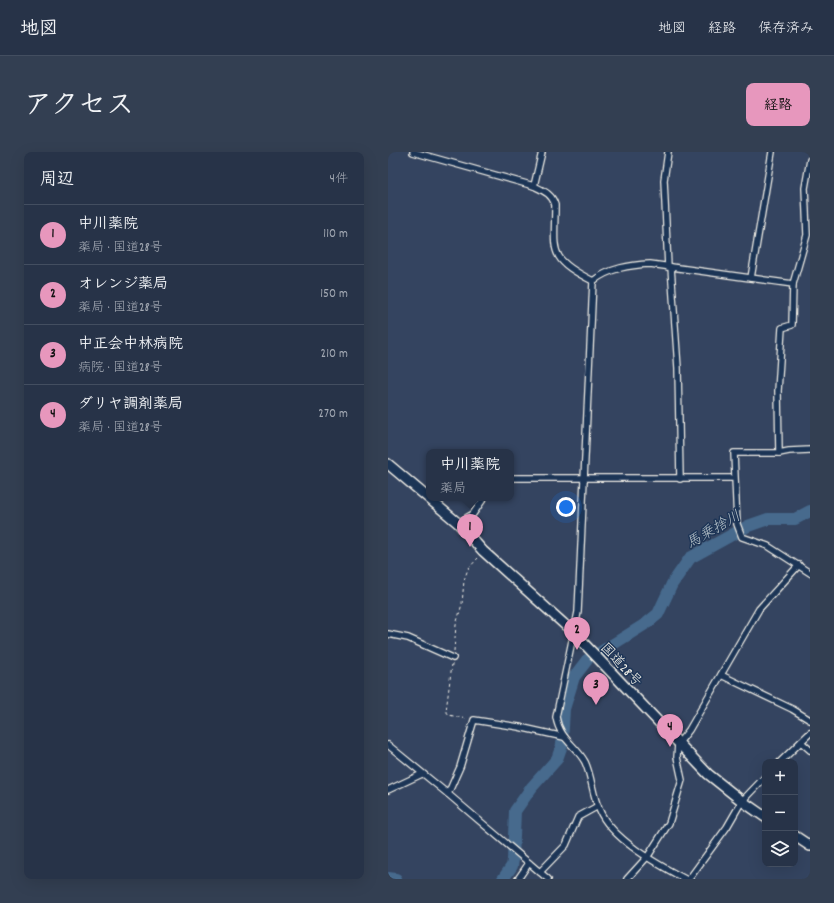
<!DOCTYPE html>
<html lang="ja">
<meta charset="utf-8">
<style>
:root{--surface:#273348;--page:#333f52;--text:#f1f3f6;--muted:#a4aab4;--line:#434e60;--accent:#e797bd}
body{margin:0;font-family:Dekko,"Klee One",sans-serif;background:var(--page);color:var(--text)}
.controls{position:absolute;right:12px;bottom:12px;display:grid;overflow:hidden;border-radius:8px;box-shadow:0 4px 16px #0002}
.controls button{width:36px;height:36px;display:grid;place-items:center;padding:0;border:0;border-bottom:1px solid var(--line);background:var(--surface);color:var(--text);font:20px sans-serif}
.you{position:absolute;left:178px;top:355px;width:14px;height:14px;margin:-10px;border:3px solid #fff;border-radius:50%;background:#1a73e8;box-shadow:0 0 0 6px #1a73e833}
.badge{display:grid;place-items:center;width:26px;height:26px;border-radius:50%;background:var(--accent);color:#111;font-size:13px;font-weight:700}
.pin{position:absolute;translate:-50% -33px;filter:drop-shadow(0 1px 2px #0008)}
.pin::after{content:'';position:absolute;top:21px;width:14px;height:12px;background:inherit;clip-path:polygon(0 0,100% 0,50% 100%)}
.popup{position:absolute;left:38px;top:297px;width:88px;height:52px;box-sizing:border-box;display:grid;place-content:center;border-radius:8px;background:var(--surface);filter:drop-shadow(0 1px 3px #0005);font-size:13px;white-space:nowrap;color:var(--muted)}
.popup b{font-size:15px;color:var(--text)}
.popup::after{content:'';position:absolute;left:50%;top:100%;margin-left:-8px;border:8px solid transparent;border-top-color:var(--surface)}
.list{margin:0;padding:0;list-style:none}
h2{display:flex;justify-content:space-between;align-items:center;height:52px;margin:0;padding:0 16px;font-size:17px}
h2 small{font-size:13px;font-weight:400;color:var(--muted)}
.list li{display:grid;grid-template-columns:26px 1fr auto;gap:12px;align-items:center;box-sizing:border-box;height:60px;padding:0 16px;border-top:1px solid var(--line)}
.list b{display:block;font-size:15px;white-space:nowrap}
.list p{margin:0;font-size:13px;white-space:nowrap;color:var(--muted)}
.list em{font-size:13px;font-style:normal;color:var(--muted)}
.icon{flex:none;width:22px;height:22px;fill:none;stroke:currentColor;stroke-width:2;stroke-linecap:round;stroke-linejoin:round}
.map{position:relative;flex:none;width:422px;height:727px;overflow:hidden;border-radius:8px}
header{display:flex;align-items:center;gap:24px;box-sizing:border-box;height:56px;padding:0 20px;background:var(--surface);border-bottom:1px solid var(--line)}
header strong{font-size:19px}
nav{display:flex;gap:22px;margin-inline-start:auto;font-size:14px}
.intro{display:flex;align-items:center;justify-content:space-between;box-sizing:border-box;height:96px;padding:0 24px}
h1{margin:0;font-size:28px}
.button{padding:10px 18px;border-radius:8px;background:var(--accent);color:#111;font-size:14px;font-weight:700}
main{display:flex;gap:24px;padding:0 24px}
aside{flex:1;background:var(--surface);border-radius:8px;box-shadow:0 4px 16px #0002}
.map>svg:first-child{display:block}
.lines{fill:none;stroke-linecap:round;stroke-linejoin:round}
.river{stroke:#466a8d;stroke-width:12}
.minor-casing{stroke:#f4f1e8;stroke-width:8}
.trunk-casing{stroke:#f4f1e8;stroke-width:12}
.path{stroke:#f4f1e8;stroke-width:1;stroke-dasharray:3 3;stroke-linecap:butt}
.minor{stroke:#1d3557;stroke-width:5.5}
.trunk{stroke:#1d3557;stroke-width:9}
.labels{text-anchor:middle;stroke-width:3;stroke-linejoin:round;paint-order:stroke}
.street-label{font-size:14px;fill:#f4f1e8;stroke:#1d3557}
.water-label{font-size:15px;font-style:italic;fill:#b7c2c8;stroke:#1d3557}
</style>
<header>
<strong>地図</strong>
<nav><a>地図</a><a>経路</a><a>保存済み</a></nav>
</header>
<div class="intro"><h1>アクセス</h1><a class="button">経路</a></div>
<main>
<aside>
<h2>周辺<small>4件</small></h2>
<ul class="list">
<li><span class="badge">1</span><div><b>中川薬院</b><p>薬局 · 国道28号</p></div><em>110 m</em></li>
<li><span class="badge">2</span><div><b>オレンジ薬局</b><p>薬局 · 国道28号</p></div><em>150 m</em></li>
<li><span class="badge">3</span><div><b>中正会中林病院</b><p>病院 · 国道28号</p></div><em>210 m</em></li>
<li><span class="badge">4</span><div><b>ダリヤ調剤薬局</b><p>薬局 · 国道28号</p></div><em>270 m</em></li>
</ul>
</aside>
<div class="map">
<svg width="422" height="727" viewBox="0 0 422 727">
<rect width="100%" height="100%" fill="#344460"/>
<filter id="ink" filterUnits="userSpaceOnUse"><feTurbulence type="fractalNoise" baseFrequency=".025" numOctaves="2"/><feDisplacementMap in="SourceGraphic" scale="8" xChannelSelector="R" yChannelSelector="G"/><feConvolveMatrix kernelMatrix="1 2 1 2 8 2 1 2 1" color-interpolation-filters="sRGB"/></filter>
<g filter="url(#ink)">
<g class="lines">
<g class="river">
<polyline points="211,501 259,471 270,462 284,432 302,406 360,374 380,367 407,367 422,359"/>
<polyline points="0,726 8,727"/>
<polyline points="115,727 124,714 125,708 127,659 144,635 169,607 174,593 176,557 186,525 199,508"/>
</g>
<g class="minor-casing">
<g id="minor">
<path d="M25,0L146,34C156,39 164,42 167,53C167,100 159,106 205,129"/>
<polyline points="280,0 276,28 280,115"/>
<polyline points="146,34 154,0"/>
<polyline points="283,115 290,216 292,327"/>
<polyline points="363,126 384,0"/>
<path d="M205,129L190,460L168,565C172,588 187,592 197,610C204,625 204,642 211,657C223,687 269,712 297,727"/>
<path d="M205,129C222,116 242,113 262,112L405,132"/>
<polyline points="422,298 401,299 391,301 346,301 349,372 354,385 380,394 422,421"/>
<polyline points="391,301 390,239 394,176 404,173 405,132 419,83 417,36 422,8"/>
<polyline points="123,326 346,326"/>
<polyline points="70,371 85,362 96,346"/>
<polyline points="0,482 20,486 65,506"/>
<polyline points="333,523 404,557 422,568"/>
<polyline points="413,590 422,598"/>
<polyline points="0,593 60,642 160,727"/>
<polyline points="392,610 422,581"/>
<polyline points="0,638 34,622"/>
<polyline points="60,642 72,615 86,568 131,575 176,585"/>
<polyline points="152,720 178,693 190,665 210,654"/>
<polyline points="130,727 141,711"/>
<polyline points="239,727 260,704 281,671 294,628 289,605 290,592 301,578 371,457 411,413"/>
<polyline points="301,727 339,675 354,649 377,625"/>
</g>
</g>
<g class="trunk-casing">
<g id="trunk">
<polyline points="0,312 70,371 95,399 186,481 320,622 354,649 377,665"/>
<polyline points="407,684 422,694"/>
</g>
</g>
<g class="path">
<polyline points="66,499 68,473 74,452 76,428 80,417 90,406"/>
<polyline points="64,512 58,559 61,563 79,567"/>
</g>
<use href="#minor" class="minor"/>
<use href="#trunk" class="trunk"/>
</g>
</g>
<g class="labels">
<g class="street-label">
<text transform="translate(234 512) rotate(47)" y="5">国道28号</text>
</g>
<g class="water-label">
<text transform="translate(325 377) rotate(-30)" y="5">馬乗捨川</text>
</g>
</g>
</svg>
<div class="controls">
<button>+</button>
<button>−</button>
<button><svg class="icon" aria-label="layers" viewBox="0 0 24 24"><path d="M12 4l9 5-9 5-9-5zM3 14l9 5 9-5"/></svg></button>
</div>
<div class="you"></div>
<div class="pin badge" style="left:82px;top:395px">1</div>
<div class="popup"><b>中川薬院</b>薬局</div>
<div class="pin badge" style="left:189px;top:498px">2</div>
<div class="pin badge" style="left:208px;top:553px">3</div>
<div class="pin badge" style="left:282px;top:595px">4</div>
</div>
</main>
